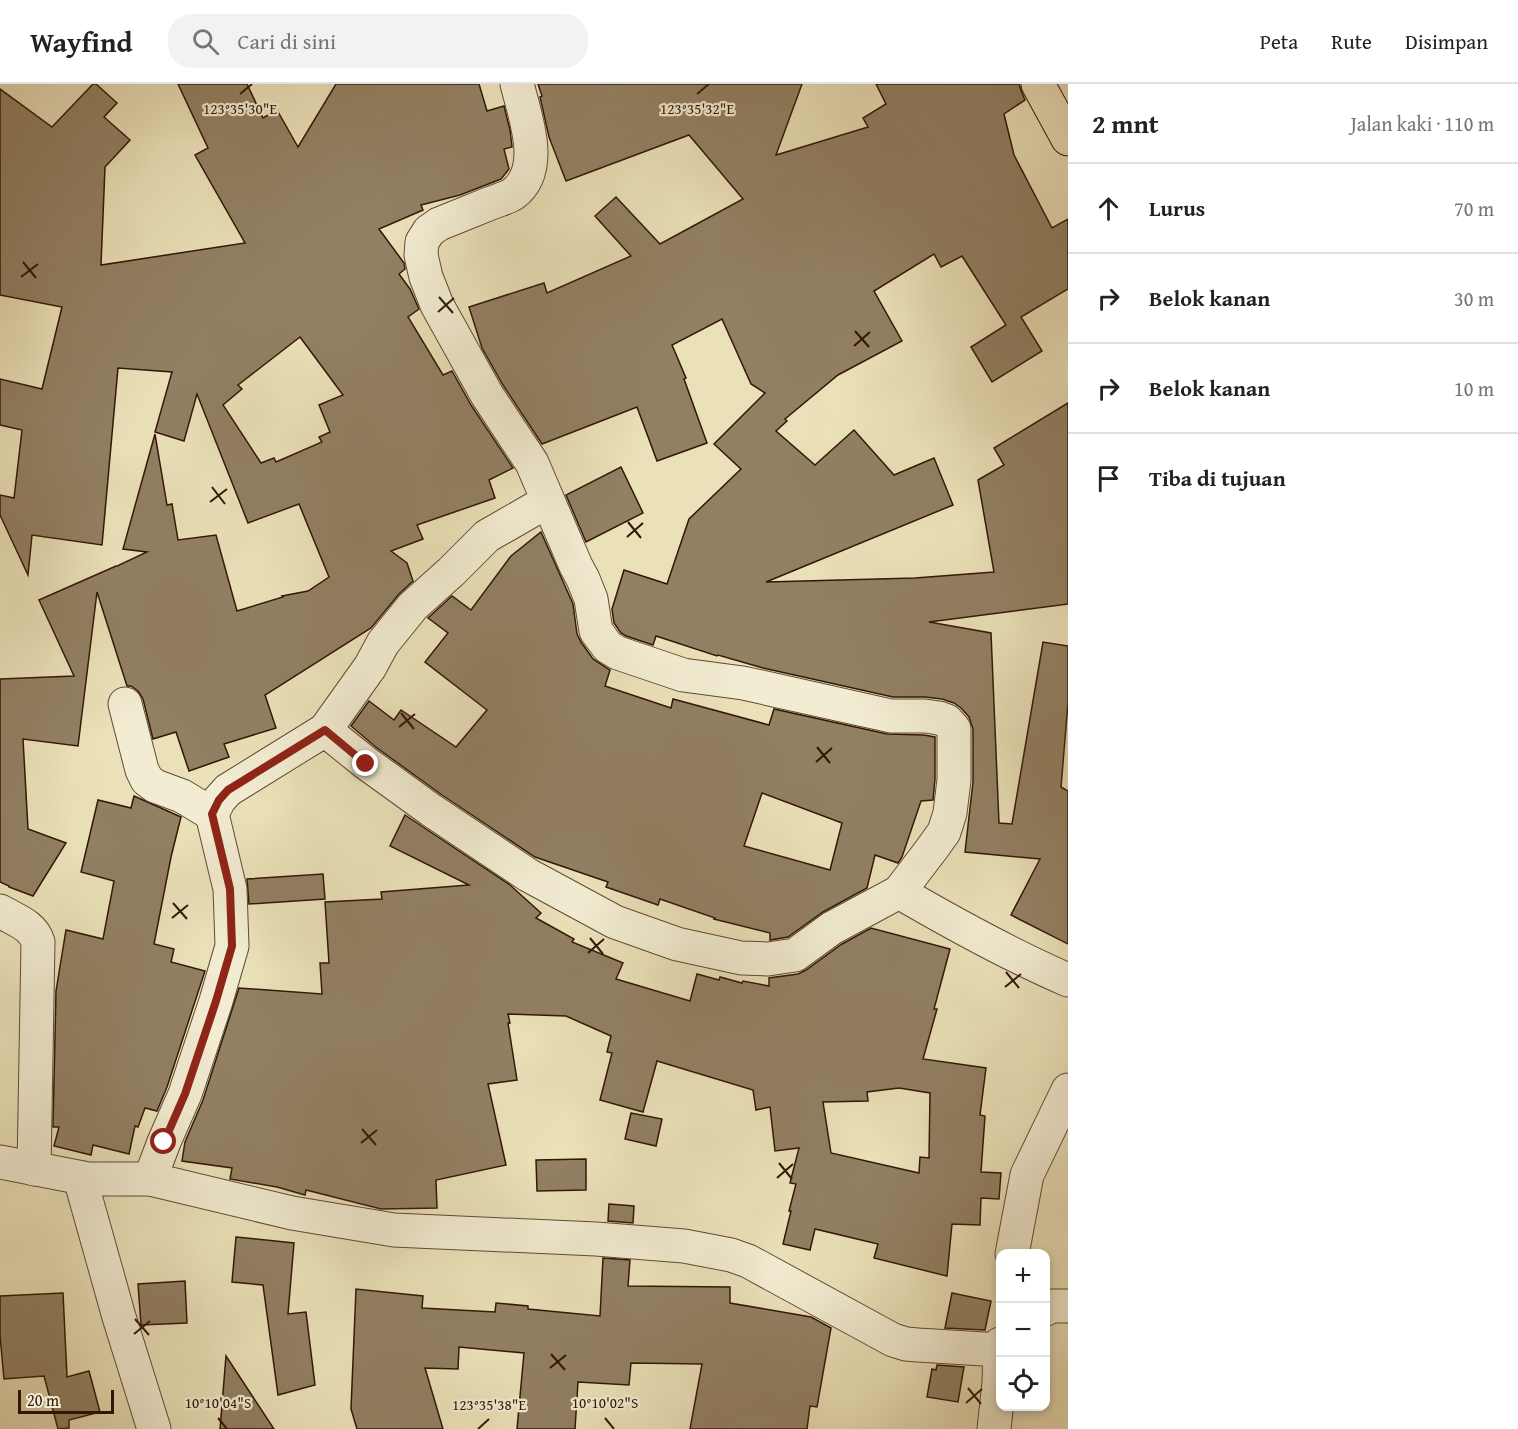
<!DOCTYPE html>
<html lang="id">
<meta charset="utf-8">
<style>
:root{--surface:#fff;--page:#f2f2f2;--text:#222;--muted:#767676;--line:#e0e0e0}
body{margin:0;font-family:"Gentium Book Plus",serif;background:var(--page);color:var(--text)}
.controls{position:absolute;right:18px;bottom:18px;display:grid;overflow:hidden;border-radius:12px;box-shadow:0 3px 9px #0003}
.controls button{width:54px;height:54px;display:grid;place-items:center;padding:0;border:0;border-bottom:2px solid var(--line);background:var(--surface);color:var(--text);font:30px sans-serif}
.scale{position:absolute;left:18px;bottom:15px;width:96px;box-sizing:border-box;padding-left:6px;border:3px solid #321706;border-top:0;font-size:16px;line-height:21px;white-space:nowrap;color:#321706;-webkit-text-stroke:4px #f2ecd2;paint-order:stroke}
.stop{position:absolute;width:18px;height:18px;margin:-14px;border:4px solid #8f2418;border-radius:50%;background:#fff}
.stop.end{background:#8f2418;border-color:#fff;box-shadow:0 2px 6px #0008}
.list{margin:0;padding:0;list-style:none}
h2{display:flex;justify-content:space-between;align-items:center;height:78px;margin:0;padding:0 24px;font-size:26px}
h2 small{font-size:20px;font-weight:400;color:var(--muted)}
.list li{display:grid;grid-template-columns:39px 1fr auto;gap:18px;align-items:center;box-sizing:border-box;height:90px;padding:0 24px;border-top:2px solid var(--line)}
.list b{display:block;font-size:22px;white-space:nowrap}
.list em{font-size:20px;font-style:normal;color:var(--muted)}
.icon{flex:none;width:33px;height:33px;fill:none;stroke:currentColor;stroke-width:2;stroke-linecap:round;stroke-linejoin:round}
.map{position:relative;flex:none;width:1068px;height:1345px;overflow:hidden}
header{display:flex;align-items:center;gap:36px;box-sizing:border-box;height:84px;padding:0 30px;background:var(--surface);border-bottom:2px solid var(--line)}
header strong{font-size:28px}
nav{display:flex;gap:33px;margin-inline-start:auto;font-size:21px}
.search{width:420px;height:54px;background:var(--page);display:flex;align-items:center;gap:15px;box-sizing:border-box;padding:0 21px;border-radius:24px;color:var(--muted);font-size:22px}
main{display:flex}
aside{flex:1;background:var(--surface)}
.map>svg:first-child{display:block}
.building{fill:#928063;stroke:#321706;stroke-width:1.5;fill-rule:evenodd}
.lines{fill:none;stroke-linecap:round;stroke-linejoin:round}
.street-casing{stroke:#604a33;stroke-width:35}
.primary-casing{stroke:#321706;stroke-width:35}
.street{stroke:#f2ecd2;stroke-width:33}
.primary{stroke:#ebe1b9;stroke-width:33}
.route{stroke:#8f2418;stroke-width:8}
.ticks{fill:none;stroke:#321706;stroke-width:2}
.ticks-label{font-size:15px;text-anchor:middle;fill:#321706;stroke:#f2ecd2;stroke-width:4.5;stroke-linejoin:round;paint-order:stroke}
</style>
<header>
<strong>Wayfind</strong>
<div class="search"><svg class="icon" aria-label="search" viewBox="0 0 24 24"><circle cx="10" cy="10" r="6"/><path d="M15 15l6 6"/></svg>Cari di sini</div>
<nav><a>Peta</a><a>Rute</a><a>Disimpan</a></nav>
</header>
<main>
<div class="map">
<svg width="1068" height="1345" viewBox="0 0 1068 1345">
<rect width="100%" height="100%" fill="#ebe1b9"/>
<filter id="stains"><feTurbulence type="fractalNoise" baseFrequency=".00333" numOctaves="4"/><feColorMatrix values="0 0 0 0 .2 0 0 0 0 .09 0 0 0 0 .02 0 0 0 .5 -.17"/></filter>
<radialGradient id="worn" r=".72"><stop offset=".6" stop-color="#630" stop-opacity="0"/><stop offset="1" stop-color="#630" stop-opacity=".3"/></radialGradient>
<g class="building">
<path d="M93,0H96L117,19L104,33L130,56L105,83L101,181L245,159L195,71L208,64L178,0H247L263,34L277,26L298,63L336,0H479L487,27L504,22L510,46L512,63L504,65L509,85L501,95L460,111L421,121L423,126L379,145L404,179L405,185L399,190L410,205L419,225L408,233L443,291L452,287L471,321L513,384L489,396L495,414L417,441L423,455L391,467L407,479L413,497L399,510L371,544L265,611L276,644L224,660L229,673L189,687L176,648L153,655L143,615L138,607L131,602H127L97,508L78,662L23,655L28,745L66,759L33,812L9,803V802L0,798V595L74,592L39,516L116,482H118L119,481L147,468L123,465L155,350L167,421L172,420L178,456L216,451L237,527L283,513L282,512L308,507L329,493L299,420L248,439L197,310L184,357L155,348L172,288L118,284L102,461L32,451L28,491L0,431V411L14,414L22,346L0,341V295L42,305L62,223L0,211V5L52,43ZM300,253L343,311L319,321L330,348L319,353L322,358L276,378L274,374L261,379L223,321L242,305L238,301Z"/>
<polygon points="538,0 802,0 776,71 868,43 863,34 886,20 876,0 1019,0 1022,9 1025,16 1004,30 1014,71 1052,144 1068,135 1068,205 1021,233 1042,267 992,298 971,263 1006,241 962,172 941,183 934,170 874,207 902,257 838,291 785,335 787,337 776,347 815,381 854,346 894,391 934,374 953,421 766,498 915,494 994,488 978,396 1004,381 994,364 1068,319 1068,520 929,538 991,549 999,739 1012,740 1043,558 1068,562 1068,619 1061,703 1068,707 1068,860 1011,831 1040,775 965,768 973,698 973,645 969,633 961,624 954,619 942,615 925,613 893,613 763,584 718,571 717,572 656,552 653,561 626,552 621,549 614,539 612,525 624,486 667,500 689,435 741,385 714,360 765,309 751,300 722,235 672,261 686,294 684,295 707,359 657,377 637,323 542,360 503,301 482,264 469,223 544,199 547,209 631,172 595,132 616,113 660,160 743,115 689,51 566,97 549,53 540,13 542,12"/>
<polygon points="621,383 643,429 586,458 566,411"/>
<path d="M541,448L573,520L577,550L581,558L593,575L610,586L605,602L671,624L673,615L769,641L774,625L887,650L924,651L935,653V695L933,716L921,717L902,773L898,779L875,771L867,804L823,828L788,853L770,856V849L714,835L715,834L660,815L658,821L606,803L608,798L535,773L442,711L377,664L351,642L369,617L394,636L401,626L456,663L487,626L425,578L448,549L428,534L452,512L471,526L511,472ZM762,709L842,739L830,786L744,762Z"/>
<polygon points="134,712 181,733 171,773 154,860 174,865 171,878 205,887 167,1003 157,1027 145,1024 138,1043 135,1042 129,1070 93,1061 91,1071 54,1062 59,1043 53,1043 56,907 66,846 103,855 114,797 81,788 98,716 131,724"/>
<path d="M405,731L510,801L541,829L536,834L574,855L572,858L623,879L616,895L690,917L697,890L719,896L720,893L742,899L743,897L769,902V894L798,890L806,886L842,860L871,844L950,865L934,925H937L923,975L986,984L980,1031L985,1032L981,1088L1001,1089L999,1115L981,1114L980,1141L952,1140L947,1192L874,1174L878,1160L815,1145L810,1166L783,1160L791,1127H789L796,1100L790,1099L799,1064L775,1067L770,1023L756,1026L753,1006L657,977L643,1028L600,1016L612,969L607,968L611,952L566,932L508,930L510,939H508L517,996L488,1000L506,1081L436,1096L437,1124L381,1125L306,1106L305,1111L277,1103L230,1095L232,1084L182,1077L185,1058L203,1016L239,904L322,910L320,879H329L325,818L382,815L381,808L469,801L390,762ZM899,1004L930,1009L929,1074L920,1073L919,1089L831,1069L823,1018L868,1017L867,1008Z"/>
<polygon points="323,790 325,815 249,820 247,795"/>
<polygon points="631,1029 662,1035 656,1062 625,1055"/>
<polygon points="586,1075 586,1106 537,1107 536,1076"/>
<polygon points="609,1120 634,1122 633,1139 608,1137"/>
<polygon points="236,1153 294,1159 288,1230 306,1228 315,1301 278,1311 263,1201 232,1198"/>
<polygon points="603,1174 630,1176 628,1202 730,1203 730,1219 811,1233 831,1244 817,1323 810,1322 807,1345 690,1345 702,1280 631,1279 629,1301 578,1298 575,1345 517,1345 524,1269 459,1263 458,1285 425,1284 443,1345 357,1345 351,1325 356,1205 423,1212 422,1224 495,1228 496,1219 528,1222 528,1225 600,1232"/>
<polygon points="185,1197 187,1239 141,1241 138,1200"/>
<polygon points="63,1209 67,1293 89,1287 100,1328 69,1336 69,1344 58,1345 44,1292 4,1295 0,1252 0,1212"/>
<polygon points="952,1209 991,1217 985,1246 945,1244"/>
<polygon points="226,1272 274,1345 220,1345"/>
<polygon points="937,1281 964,1283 958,1318 927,1313 932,1285 936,1286"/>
</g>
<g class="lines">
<g class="street-casing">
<g id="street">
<path d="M517,0C525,32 546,86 513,110C507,114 498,116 491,119C474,126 456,133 439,140L429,147L422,158L421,171L426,193L437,221L487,311L532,379L576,482L583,495L591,515L596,547L608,563L618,569L683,591L743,599L891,632H925L939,634L947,637L954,645V696L950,729L944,748L931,766L899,808C954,840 1010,871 1068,896"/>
<polyline points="125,620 142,686 147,696 155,702 182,712 212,730"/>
<polyline points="325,646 370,583 383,559 413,522 451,488 487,452 548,417"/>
<path d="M0,827C15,836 33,841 38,858L34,1085"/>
<polyline points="0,1078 88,1095 150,1095 292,1129 394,1146 596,1155 684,1162 731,1171 748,1177 893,1256 906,1260 918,1261 1000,1266"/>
<polyline points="80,1094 119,1233 154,1345"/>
<polyline points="150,1095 164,1058 185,1010 216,917 232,862 230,805 212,730 219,716 228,706 325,646 366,679 431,726 528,791 615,838 677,860 741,874 768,875 795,871 832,844 899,808"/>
<polyline points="1012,1170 1027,1091 1068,1006"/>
<polyline points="1046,1225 1051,1222 1068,1222"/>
<polyline points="994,1345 999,1299 1000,1260"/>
</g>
</g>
<g class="primary-casing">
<polyline id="primary" points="1038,0 1068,55"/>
</g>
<use href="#street" class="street"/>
<use href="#primary" class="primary"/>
</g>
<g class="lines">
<polyline class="route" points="164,1058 185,1010 216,917 232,862 230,805 212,730 219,716 228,706 325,646 366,680"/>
</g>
<path class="ticks" d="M240,10L252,0M697,10L709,0M23,178L36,194M21,193L38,180M439,213L453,229M438,228L454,214M855,247L869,263M854,262L870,248M212,403L225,420M210,418L227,405M628,438L641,454M627,453L643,439M401,629L414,645M399,643L415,630M817,663L830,679M816,678L832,664M173,819L187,835M172,834L188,821M590,854L603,870M588,869L604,855M1006,888L1019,904M1005,903L1021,890M362,1045L376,1061M361,1059L377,1046M779,1079L792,1095M777,1094L793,1080M135,1235L149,1251M134,1250L150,1237M551,1270L565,1286M550,1284L566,1271M968,1304L981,1320M966,1319L982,1305M218,1334L227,1345M605,1334L614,1345M478,1345L489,1335"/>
<g class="ticks-label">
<text x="240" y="30">123°35'30"E</text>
<text x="697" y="30">123°35'32"E</text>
<text x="218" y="1324">10°10'04"S</text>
<text x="605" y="1324">10°10'02"S</text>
<text x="489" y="1326">123°35'38"E</text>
</g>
<rect width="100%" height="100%" filter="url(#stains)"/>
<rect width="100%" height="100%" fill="url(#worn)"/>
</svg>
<div class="controls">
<button>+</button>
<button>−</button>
<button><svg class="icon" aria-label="locate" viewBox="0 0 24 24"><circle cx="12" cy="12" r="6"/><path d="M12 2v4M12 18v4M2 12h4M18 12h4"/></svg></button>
</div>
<div class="scale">20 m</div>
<div class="stop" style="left:164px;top:1058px"></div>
<div class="stop end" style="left:366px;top:680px"></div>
</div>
<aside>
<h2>2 mnt<small>Jalan kaki · 110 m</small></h2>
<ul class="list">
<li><svg class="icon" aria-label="ahead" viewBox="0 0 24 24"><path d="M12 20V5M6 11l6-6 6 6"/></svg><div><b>Lurus</b></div><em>70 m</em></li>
<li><svg class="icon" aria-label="right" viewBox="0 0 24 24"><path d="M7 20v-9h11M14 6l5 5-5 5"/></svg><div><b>Belok kanan</b></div><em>30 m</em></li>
<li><svg class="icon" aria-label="right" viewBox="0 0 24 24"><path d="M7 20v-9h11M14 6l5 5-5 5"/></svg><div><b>Belok kanan</b></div><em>10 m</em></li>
<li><svg class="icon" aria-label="arrive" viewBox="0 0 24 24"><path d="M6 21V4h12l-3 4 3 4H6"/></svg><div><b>Tiba di tujuan</b></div></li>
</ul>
</aside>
</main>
